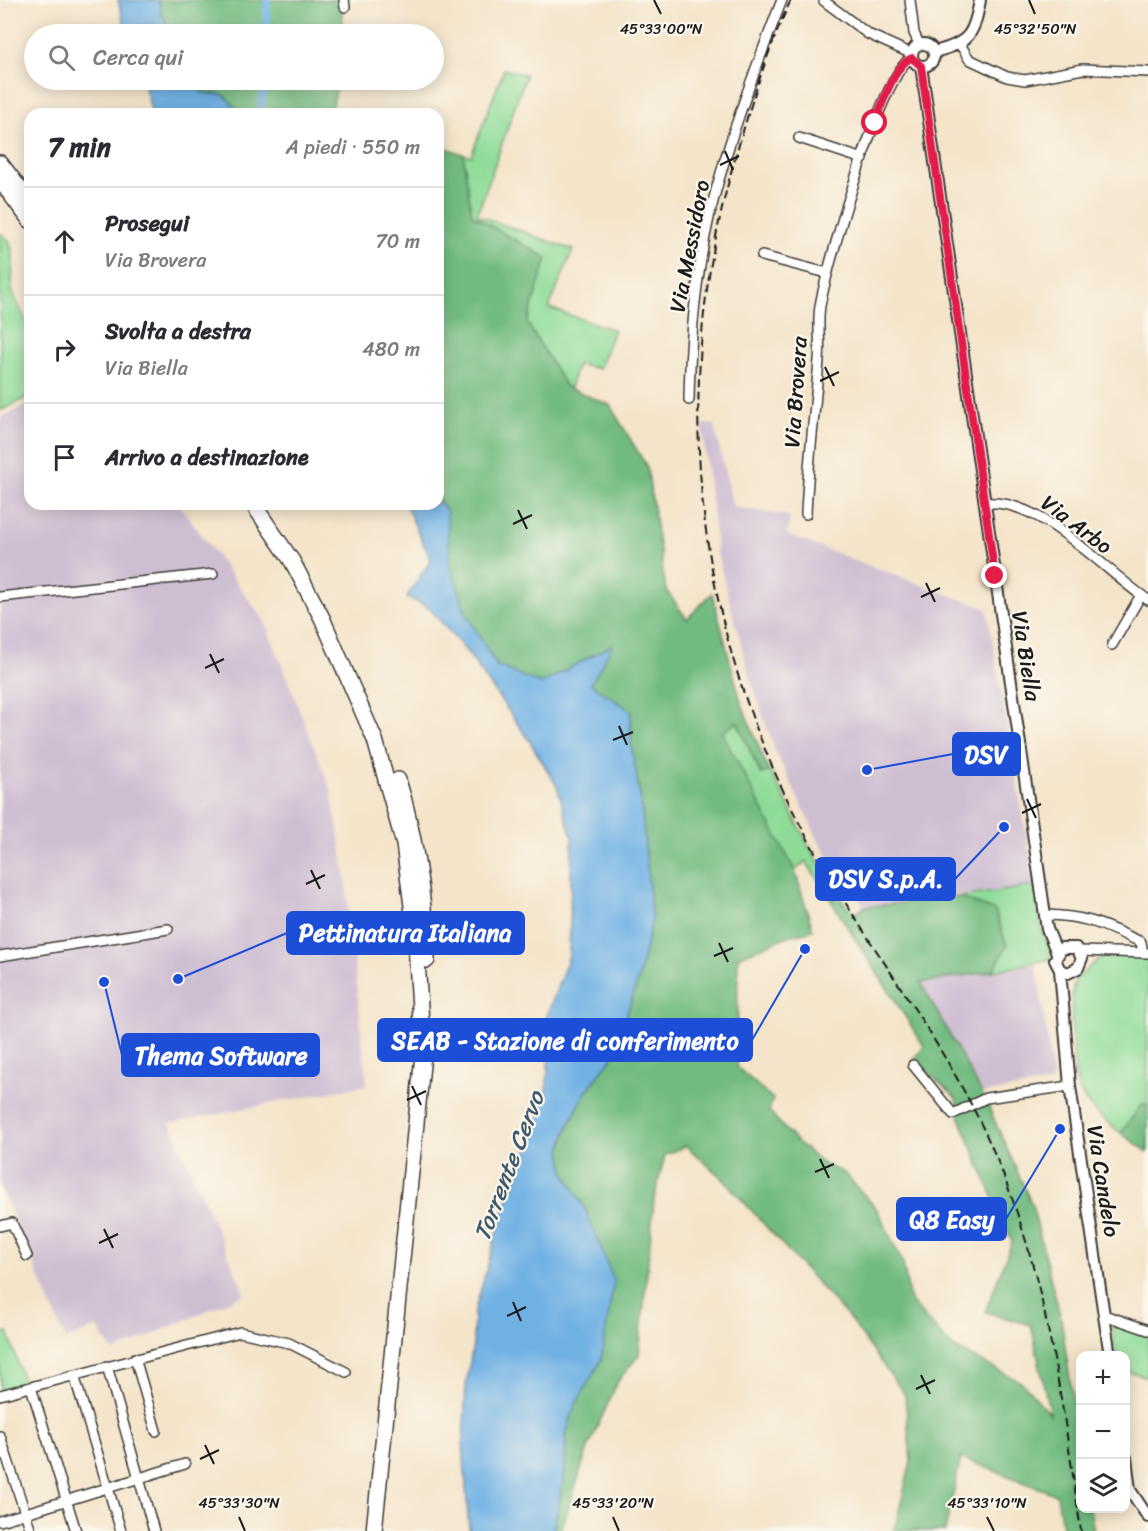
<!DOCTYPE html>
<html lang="it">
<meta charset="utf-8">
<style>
:root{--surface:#fff;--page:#f2f2f3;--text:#2b2b33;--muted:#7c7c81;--line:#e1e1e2}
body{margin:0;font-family:Sriracha,sans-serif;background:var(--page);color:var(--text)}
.controls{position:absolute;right:18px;bottom:18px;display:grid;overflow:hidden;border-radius:12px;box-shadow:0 3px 15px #0003}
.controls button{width:54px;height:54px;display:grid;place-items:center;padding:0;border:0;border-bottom:2px solid var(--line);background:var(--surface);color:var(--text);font:30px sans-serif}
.stop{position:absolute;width:18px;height:18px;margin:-14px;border:4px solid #e11d48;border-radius:50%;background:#fff}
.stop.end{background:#e11d48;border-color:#fff;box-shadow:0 2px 6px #0008}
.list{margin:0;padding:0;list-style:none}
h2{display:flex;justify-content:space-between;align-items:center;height:78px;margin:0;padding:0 24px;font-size:26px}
h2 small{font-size:20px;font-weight:400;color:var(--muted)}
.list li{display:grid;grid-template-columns:39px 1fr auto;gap:18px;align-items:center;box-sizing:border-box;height:108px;padding:0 24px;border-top:2px solid var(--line)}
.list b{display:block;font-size:22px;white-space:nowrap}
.list p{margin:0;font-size:20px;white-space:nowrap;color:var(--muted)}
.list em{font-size:20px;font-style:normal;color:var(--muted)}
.icon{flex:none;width:33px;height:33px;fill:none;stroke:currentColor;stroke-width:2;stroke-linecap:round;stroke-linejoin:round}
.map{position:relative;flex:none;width:1148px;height:1531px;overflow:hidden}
.search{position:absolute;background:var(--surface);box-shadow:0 3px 15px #0003;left:24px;top:24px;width:420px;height:66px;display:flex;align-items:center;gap:15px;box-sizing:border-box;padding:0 21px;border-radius:33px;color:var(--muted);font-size:22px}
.panel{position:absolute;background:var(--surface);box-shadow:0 3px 15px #0003;left:24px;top:108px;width:420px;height:402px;border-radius:18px}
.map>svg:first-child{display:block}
.industrial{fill:#cebed2}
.green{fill:#8edb98;stroke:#557c5a;stroke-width:1.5}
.forest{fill:#72bb80;stroke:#476c4e;stroke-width:1.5}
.water{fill:#70b1e4;stroke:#466680;stroke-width:1.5}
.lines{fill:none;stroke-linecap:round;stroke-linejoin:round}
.canal{stroke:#70b1e4;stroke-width:8}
.minor-casing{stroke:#3c3a36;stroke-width:12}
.tertiary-casing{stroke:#3c3a36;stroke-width:14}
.trunk-casing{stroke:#3c3a36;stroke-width:18}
.minor{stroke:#fff;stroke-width:9}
.tertiary{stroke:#fff;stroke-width:10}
.trunk{stroke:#fff;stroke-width:15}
.rail{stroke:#1c1c1c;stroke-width:2;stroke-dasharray:9 4.5;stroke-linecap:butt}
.route{stroke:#e11d48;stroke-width:8}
.ticks{fill:none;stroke:#1c1c1c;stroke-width:2}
.labels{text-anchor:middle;stroke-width:4.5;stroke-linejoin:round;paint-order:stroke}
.street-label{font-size:22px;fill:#1c1c1c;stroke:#fbf7ec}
.water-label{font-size:24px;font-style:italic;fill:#3e586c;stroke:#fbf7ec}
.ticks-label{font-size:15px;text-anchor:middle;fill:#1c1c1c;stroke:#fbf7ec;stroke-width:4.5;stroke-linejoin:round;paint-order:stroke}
.leader{fill:none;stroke:#1d4ed8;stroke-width:2}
.callout-dot{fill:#1d4ed8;stroke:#fbf7ec;stroke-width:2}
.callout{fill:#1d4ed8;stroke:#1d4ed8;stroke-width:2}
.callout-label{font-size:24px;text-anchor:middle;font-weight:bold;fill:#fff}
</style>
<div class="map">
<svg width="1148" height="1531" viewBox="0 0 1148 1531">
<rect width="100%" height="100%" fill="#fbf7ec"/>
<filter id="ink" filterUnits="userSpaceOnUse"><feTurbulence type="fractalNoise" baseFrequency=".0167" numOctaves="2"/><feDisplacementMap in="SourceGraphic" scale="12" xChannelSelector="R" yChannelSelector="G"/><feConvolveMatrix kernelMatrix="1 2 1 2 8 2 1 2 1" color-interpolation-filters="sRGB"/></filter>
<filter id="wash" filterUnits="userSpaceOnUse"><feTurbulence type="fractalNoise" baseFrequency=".008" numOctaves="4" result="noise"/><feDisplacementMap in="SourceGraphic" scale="24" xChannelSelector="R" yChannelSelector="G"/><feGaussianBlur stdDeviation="1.35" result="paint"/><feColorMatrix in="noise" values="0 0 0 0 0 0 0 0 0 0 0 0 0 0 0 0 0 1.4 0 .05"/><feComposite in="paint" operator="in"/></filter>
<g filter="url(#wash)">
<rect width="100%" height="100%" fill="#f4e4c9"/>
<g class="industrial">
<polygon points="30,403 30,504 179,504 265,622 331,790 345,872 367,1085 170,1123 245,1294 113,1352 97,1327 66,1340 0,1186 0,418"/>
<polygon points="714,424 733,507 790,516 787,535 987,609 1035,886 864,907 820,843 776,753 752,685 717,554 702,425"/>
<polygon points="1036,964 1053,1077 1050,1083 983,1093 920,983"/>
</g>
<g class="green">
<polygon points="504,69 526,75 477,215 573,250 549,308 614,330 599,369 578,364 570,388 566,387 527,323 546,259 472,215 463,154 471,156"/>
<polygon points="0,233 9,240 13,253 12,291 30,330 30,396 0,411"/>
<polygon points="737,722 760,773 769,772 772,774 810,848 846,906 834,898 831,901 806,861 795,871 722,733"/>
<polygon points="1035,886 1042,930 1052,954 1050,959 993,971 1007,946 995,911 959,897"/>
<path d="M1119,955L1148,958V1107L1142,1104L1121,1133C1106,1121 1084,1106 1078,1086C1073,1066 1068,997 1075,980C1084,974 1087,967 1096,962L1097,959Z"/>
<polygon points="1115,1316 1148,1326 1148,1377 1126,1371 1126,1356 1116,1355 1112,1329"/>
<polygon points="8,1332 24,1384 0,1391 0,1334"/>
</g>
<g class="forest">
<polygon points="159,0 341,0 344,34 173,34 161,13"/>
<polygon points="196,80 338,80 332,110 343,114 241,114 224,95 202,93"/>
<path d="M438,145L463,154L472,215L547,258L527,323L566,387L610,405L647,467L666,590L687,619L712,593L741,702L769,772L761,774L737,722L722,733L795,871L813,930L788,936L738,957L737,1067L773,1099L769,1111L794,1139L823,1164L844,1173L877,1209L903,1263L910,1301L951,1346L1023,1383L1050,1414L1031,1325L985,1312L1012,1242L960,1119L956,1098L914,1060L924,1046L831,901L834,897L856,913L864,907L959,897L995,911L1007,946L993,971L921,983L986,1101L1032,1205L1061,1319L1080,1446V1508L1090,1509L1094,1531H1063L1057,1495L961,1458L945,1531H894L911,1462L905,1395L849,1318L723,1179L686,1146L665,1155L654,1200L639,1355L618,1381L588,1448L561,1531H553L565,1473L566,1435L574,1406L601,1360L587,1213L564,1171L561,1150L568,1127L585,1093L612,1058L638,980L652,921L641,802L631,743V711C607,704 509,678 496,664C476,642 456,593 450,564C445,539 454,521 438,498Z"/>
<polygon points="1142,1104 1148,1107 1148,1152 1121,1133"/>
</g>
<g class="water">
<polygon points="118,0 159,0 161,13 173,34 127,34"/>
<polygon points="143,80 196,80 202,93 224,95 241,114 152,114"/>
<polygon points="438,498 447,512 450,563 466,614 497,666 541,684 613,644 591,684 631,711 631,743 641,802 652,921 638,980 612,1058 585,1093 568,1127 561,1150 564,1171 587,1213 614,1281 601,1360 575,1406 566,1435 565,1473 553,1531 469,1531 463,1443 466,1385 473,1345 474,1313 501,1218 532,1139 547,1087 549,1049 543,1026 569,956 572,837 557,786 529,740 467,652 429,608 407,597 431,560 405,504 438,504"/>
</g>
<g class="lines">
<g class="canal">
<polyline points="267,34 267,0"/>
<polyline points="259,114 266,80"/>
</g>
</g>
</g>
<g filter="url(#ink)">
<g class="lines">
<g class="minor-casing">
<g id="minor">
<polyline points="344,0 345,7"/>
<polyline points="910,0 914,33 919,44"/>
<polyline points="824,1 868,34 912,54"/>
<polyline points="960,44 969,59 1007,77 1025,80 1083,69 1148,72"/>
<polyline points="799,138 863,159"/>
<polyline points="762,256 827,273"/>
<path d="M689,400C690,338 696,274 710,213C728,141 755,69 782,0"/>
<path d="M984,503C1041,497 1102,569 1148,600"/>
<path d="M806,514C808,463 815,412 819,360C821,342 817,324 820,306C826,270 883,67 912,58"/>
<polyline points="0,597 213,574"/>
<polyline points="1112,645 1141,595"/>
<path d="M1046,915C1088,916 1103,925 1141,942L1143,953"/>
<polyline points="1079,951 1148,953"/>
<polyline points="0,956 168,929"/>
<polyline points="913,1065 953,1114 986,1098 1070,1086"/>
<polyline points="0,1226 12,1223 27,1256"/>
<polyline points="1104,1315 1148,1330"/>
<polyline points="135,1358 156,1431"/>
<polyline points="107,1366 154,1531"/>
<polyline points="74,1375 121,1531"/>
<polyline points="31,1387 76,1531"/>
<polyline points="0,1395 240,1332 289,1343 346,1372"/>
<polyline points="0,1436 31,1531"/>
<polyline points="0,1521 185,1464"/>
</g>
</g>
<g class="tertiary-casing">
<g id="tertiary">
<circle cx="923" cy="55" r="11"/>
<path d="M934,52C969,43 974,35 980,0"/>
<polyline points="921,66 1047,929 1057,953"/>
<polyline points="1060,970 1068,973 1078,968 1082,958 1076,948 1062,948 1055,960 1060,970 1070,1086 1110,1356"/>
<polyline points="1126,1458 1130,1490 1148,1517"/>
</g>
</g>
<g class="trunk-casing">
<g id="trunk">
<polyline points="0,163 30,202"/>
<polyline points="0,180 30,220"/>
<polyline points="253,504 292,561 322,618 375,740 404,844 415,929 423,1055 374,1531"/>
<path d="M398,780C416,838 424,900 427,960"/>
</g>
</g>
<use href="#minor" class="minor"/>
<use href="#tertiary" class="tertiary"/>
<use href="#trunk" class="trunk"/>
<path class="rail" d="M791,0C770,44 755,91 741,138C668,374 688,616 805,834C863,942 944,1037 993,1150C1046,1272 1062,1401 1081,1531"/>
</g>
</g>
<g class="lines" filter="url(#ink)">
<path class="route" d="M875,123C881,107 895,63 912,58L921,66L995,576"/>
</g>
<path class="ticks" d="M654,0L661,14M1029,0L1035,14M725,151L733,170M720,165L739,156M825,367L834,386M820,381L839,372M518,510L527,529M513,524L532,515M926,583L935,602M921,597L940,588M210,654L219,673M205,668L224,659M619,726L627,745M613,740L633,732M1027,799L1036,818M1022,813L1041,804M311,870L320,889M306,884L325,875M719,943L728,962M714,956L733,948M412,1086L421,1105M407,1100L426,1091M820,1159L829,1178M815,1172L834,1164M104,1229L113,1248M99,1243L118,1234M513,1302L521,1321M507,1316L526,1307M921,1375L930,1394M916,1389L935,1380M205,1445L214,1464M200,1459L219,1450M239,1517L245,1531M613,1517L619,1531M987,1517L994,1531"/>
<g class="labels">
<g class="street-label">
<text transform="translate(689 246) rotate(-79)" y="8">Via Messidoro</text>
<text transform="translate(795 392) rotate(-86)" y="8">Via Brovera</text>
<text transform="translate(1077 524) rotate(37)" y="8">Via Arbo</text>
<text transform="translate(1027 656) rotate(81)" y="8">Via Biella</text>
<text transform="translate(1104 1181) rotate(81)" y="8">Via Candelo</text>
</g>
<g class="water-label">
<text transform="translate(509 1166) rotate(-69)" y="8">Torrente Cervo</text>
</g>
</g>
<g class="ticks-label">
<text x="1035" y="34">45°32'50"N</text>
<text x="661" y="34">45°33'00"N</text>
<text x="239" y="1508">45°33'30"N</text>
<text x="613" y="1508">45°33'20"N</text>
<text x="987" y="1508">45°33'10"N</text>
</g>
<path class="leader" d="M867 770L953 754M1004 827L955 879M178 979L287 933M805 949L752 1040M104 982L122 1055M1060 1129L1006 1219"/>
<g class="callout-dot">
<circle cx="867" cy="770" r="6"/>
<circle cx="1004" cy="827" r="6"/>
<circle cx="178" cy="979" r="6"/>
<circle cx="805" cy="949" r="6"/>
<circle cx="104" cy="982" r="6"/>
<circle cx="1060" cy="1129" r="6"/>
</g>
<g class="callout">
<rect x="953" y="733" width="67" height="42" rx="6"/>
<rect x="816" y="858" width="139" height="42" rx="6"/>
<rect x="287" y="912" width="237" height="42" rx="6"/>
<rect x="378" y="1019" width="374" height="42" rx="6"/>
<rect x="122" y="1034" width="197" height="42" rx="6"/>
<rect x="897" y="1198" width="109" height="42" rx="6"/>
</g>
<g class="callout-label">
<text x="986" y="763">DSV</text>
<text x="886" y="887">DSV S.p.A.</text>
<text x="405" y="941">Pettinatura Italiana</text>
<text x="565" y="1049">SEAB - Stazione di conferimento</text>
<text x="221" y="1064">Thema Software</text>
<text x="952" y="1228">Q8 Easy</text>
</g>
</svg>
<div class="controls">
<button>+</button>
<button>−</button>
<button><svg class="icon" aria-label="layers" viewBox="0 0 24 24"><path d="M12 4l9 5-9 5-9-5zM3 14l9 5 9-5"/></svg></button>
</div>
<div class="stop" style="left:875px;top:123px"></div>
<div class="stop end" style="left:995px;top:576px"></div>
<div class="search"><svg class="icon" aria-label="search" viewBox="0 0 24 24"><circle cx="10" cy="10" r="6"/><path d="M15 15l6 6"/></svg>Cerca qui</div>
<section class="panel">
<h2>7 min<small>A piedi · 550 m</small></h2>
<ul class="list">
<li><svg class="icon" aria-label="ahead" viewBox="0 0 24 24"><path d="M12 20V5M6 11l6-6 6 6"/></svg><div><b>Prosegui</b><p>Via Brovera</p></div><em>70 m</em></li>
<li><svg class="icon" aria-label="right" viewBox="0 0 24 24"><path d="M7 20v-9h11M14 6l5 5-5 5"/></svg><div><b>Svolta a destra</b><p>Via Biella</p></div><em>480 m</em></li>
<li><svg class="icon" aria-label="arrive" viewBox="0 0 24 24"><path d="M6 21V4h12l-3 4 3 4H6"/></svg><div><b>Arrivo a destinazione</b></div></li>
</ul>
</section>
</div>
